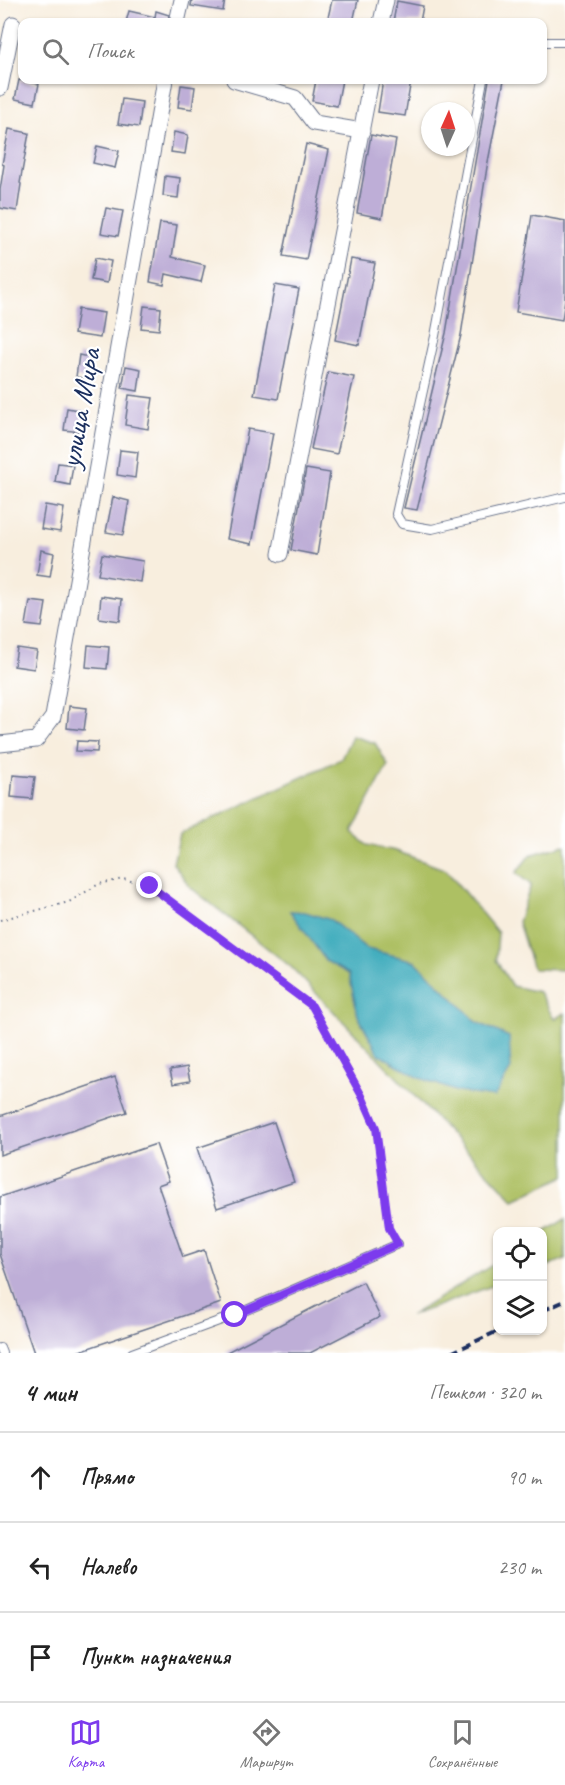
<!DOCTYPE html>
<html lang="ru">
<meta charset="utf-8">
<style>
:root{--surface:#fff;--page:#f2f2f2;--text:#222;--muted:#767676;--line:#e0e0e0;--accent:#7c3aed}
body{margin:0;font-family:Caveat,sans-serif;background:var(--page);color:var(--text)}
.controls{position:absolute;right:18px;bottom:18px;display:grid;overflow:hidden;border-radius:12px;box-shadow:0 2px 4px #0004}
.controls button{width:54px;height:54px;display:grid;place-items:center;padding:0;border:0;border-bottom:2px solid var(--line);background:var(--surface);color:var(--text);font:30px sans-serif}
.compass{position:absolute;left:421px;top:102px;width:54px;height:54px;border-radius:50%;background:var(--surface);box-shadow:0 2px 4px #0004;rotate:3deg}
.stop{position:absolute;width:18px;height:18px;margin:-14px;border:4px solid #7c3aed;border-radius:50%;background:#fff}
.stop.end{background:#7c3aed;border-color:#fff;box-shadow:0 2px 6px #0008}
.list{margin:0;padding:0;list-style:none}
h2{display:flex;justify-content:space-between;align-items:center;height:78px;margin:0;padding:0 24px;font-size:26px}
h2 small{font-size:20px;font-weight:400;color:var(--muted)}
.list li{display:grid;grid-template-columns:39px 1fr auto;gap:18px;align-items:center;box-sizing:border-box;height:90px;padding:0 24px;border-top:2px solid var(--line)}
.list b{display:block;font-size:22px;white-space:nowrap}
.list em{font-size:20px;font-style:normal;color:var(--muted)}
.icon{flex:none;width:33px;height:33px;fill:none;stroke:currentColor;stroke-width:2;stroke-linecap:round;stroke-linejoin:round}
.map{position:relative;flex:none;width:565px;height:1353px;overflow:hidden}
.search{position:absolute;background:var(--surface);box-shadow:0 2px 4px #0004;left:18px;right:18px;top:18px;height:66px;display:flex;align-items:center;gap:15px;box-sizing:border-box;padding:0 21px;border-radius:12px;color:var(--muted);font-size:22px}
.sheet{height:348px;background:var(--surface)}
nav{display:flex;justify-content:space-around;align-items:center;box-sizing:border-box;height:84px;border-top:2px solid var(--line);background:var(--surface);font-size:16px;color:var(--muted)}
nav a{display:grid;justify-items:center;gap:3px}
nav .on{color:var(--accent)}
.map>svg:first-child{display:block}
.green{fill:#adc063;stroke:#647860;stroke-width:1.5;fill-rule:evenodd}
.water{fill:#3dabbc;stroke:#2c6d8d;stroke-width:1.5}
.building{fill:#beaed7}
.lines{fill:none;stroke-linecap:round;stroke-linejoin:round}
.lane-casing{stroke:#68728b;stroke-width:10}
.street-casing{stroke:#68728b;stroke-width:17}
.path{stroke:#68728b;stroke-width:2;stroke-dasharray:1.5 4.5;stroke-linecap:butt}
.lane{stroke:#fff;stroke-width:8}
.street{stroke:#fff;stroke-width:15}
.rail{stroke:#1b2f5e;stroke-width:4;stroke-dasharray:9 4.5;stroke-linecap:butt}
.route{stroke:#7c3aed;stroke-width:8}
.labels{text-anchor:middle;stroke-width:4.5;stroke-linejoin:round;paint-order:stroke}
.street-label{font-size:30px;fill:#1b2f5e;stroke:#fff}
</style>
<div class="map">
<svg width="565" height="1353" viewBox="0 0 565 1353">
<rect width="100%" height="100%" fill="#fff"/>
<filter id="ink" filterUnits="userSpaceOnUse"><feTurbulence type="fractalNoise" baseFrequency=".0167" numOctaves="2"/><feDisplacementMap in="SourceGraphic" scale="12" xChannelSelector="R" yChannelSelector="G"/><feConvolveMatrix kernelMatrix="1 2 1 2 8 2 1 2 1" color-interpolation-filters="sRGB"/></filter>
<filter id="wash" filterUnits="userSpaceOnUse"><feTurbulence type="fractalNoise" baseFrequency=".008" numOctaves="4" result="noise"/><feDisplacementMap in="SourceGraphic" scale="24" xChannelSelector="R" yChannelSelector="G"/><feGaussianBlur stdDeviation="1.35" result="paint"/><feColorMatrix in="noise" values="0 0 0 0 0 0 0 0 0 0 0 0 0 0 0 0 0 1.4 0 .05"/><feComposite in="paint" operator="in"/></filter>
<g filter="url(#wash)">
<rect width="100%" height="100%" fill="#f8eede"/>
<g class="green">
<path d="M352,736L375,743L388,765L352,832L367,845L396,851L446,870L498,933L496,960L512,986L539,992L554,1019L565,1013V1176L514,1200L291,967L190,887L173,863L180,834L341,759ZM290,911L305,912L331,920L367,949L415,961L478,1023L509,1037L458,1092L418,1077L379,1054L358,1016L349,974L326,961Z"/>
<polygon points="565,845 565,970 533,969 518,922 531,885 516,873 530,855"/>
<polygon points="565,1219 565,1259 543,1268 543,1233"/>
<polygon points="497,1262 497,1284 410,1316"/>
</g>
<polygon class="water" points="290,911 305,912 331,920 367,949 415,961 478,1023 509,1037 511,1069 494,1097 458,1092 418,1077 379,1054 358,1016 349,974 326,961"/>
<g id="blocks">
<g class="building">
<polygon points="192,0 225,0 223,11 191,6"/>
<polygon points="332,0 358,0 353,22 327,22"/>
<polygon points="397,1 423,6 420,22 393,22"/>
<polygon points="129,11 155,17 156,11 169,15 168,22 126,22"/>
<polygon points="19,80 39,84 35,103 15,99"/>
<polygon points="316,80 342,80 337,106 312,101"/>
<polygon points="383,80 411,80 405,116 378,112"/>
<polygon points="489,80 504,80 487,167 461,335 417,510 404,508 446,333"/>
<polygon points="181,85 195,87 192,109 178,107"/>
<polygon points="122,99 142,102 139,127 118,124"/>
<polygon points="9,129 29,133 20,183 21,184 17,211 0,208 0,190 4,165 2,164"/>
<polygon points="174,132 188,135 185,154 171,152"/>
<polygon points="371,135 396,140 382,218 357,213"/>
<polygon points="306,144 329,150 306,260 283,256"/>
<polygon points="97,146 119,151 115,168 93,163"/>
<polygon points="165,176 180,178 178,198 163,196"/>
<polygon points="106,208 123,211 118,236 101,233"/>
<polygon points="532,215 565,221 565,299 562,320 516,312"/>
<polygon points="160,223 177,225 172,257 205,265 201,282 166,274 164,285 150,282"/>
<polygon points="95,258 111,261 107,283 91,280"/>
<polygon points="351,259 375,263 359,345 335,340"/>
<polygon points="275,285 299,289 278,399 254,395"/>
<polygon points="144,306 161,308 159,330 141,328"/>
<polygon points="78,309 104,313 100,338 74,334"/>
<polygon points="79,355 93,358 89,379 76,377"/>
<polygon points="126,366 141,369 138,391 122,388"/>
<polygon points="328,372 354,377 337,454 311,449"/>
<polygon points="129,395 153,398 148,429 125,425"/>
<polygon points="67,408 84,411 81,432 64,430"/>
<polygon points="248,429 273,433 252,544 227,539"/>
<polygon points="120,450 138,452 135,478 117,475"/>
<polygon points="58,463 73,465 70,485 55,482"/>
<polygon points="306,469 330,473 317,555 291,550"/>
<polygon points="113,497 129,501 123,535 106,532"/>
<polygon points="45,505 64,508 60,532 41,529"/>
<polygon points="41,550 54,553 50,577 37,575"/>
<polygon points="102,554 143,561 140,582 98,575"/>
<polygon points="101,596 122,599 120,621 99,618"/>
<polygon points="30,601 46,603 42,627 26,625"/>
<polygon points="88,645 109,647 107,669 86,667"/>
<polygon points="17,648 37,651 34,669 14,666"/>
<polygon points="69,706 87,708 84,730 67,728"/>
<polygon points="77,741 98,742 97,752 76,751"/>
<polygon points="13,775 35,777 32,799 11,797"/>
<polygon points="187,1067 190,1081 173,1084 170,1070"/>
<polygon points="115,1077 127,1112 0,1155 0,1116"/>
<polygon points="274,1122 294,1182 217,1208 197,1148"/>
<polygon points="156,1144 169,1181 158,1185 183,1257 204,1250 221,1303 74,1353 34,1353 0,1254 0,1197"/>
<polygon points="363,1282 380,1317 310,1353 225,1353"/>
</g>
</g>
</g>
<g filter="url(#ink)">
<use href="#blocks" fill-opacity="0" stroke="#68728b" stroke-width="1.5"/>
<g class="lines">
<g class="lane-casing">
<g id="lane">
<polyline points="542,42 565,42"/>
<polyline points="483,80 435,336 396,514 402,524 432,529 565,497"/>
<polyline points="0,1348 2,1353"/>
<polyline points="132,1353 235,1315 398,1244"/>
</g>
</g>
<g class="street-casing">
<g id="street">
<polyline points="177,22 182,0"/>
<polyline points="381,22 386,0"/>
<polyline points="234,80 295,98 314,123 362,131"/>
<polyline points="0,88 13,24"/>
<polyline points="280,554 371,80"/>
<polyline points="0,744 36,740 53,717 165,80"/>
</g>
</g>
<polyline class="path" points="0,920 69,902 99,884 123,879 150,886 312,1007 362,1096 377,1128 389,1228 392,1234"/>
<use href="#lane" class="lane"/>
<use href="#street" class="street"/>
<g class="rail">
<polyline points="542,1311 565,1301"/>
<polyline points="451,1353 500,1330"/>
</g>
</g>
</g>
<g class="lines" filter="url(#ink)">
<polyline class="route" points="150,886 312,1006 362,1096 376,1128 389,1228 398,1244 235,1315"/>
</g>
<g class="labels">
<g class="street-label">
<text transform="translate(80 408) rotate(-80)" y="10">улица Мира</text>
</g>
</g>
</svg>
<div class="controls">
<button><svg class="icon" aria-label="locate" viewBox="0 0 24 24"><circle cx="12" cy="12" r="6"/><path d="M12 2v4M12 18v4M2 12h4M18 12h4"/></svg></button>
<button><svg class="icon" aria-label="layers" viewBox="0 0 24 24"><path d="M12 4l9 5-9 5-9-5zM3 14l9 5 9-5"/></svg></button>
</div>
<svg class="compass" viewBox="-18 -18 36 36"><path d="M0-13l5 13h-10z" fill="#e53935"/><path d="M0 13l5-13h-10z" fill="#767676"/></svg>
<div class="stop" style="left:235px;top:1315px"></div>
<div class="stop end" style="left:150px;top:886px"></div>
<div class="search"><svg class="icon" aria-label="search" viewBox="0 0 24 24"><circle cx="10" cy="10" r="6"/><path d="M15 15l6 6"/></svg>Поиск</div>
</div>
<section class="sheet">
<h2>4 мин<small>Пешком · 320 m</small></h2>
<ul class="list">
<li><svg class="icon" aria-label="ahead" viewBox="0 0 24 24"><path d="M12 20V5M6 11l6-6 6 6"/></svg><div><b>Прямо</b></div><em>90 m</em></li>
<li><svg class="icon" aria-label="left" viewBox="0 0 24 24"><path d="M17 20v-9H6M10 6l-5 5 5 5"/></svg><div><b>Налево</b></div><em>230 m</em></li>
<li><svg class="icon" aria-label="arrive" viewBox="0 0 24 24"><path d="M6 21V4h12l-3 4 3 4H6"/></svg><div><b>Пункт назначения</b></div></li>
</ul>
</section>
<nav>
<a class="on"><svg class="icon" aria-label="map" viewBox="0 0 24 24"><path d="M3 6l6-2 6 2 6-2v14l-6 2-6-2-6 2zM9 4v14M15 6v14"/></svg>Карта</a>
<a><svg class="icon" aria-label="directions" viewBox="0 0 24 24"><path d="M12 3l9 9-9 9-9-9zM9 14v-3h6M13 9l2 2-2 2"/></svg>Маршрут</a>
<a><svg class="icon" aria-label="saved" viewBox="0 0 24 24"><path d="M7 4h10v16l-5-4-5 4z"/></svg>Сохранённые</a>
</nav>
